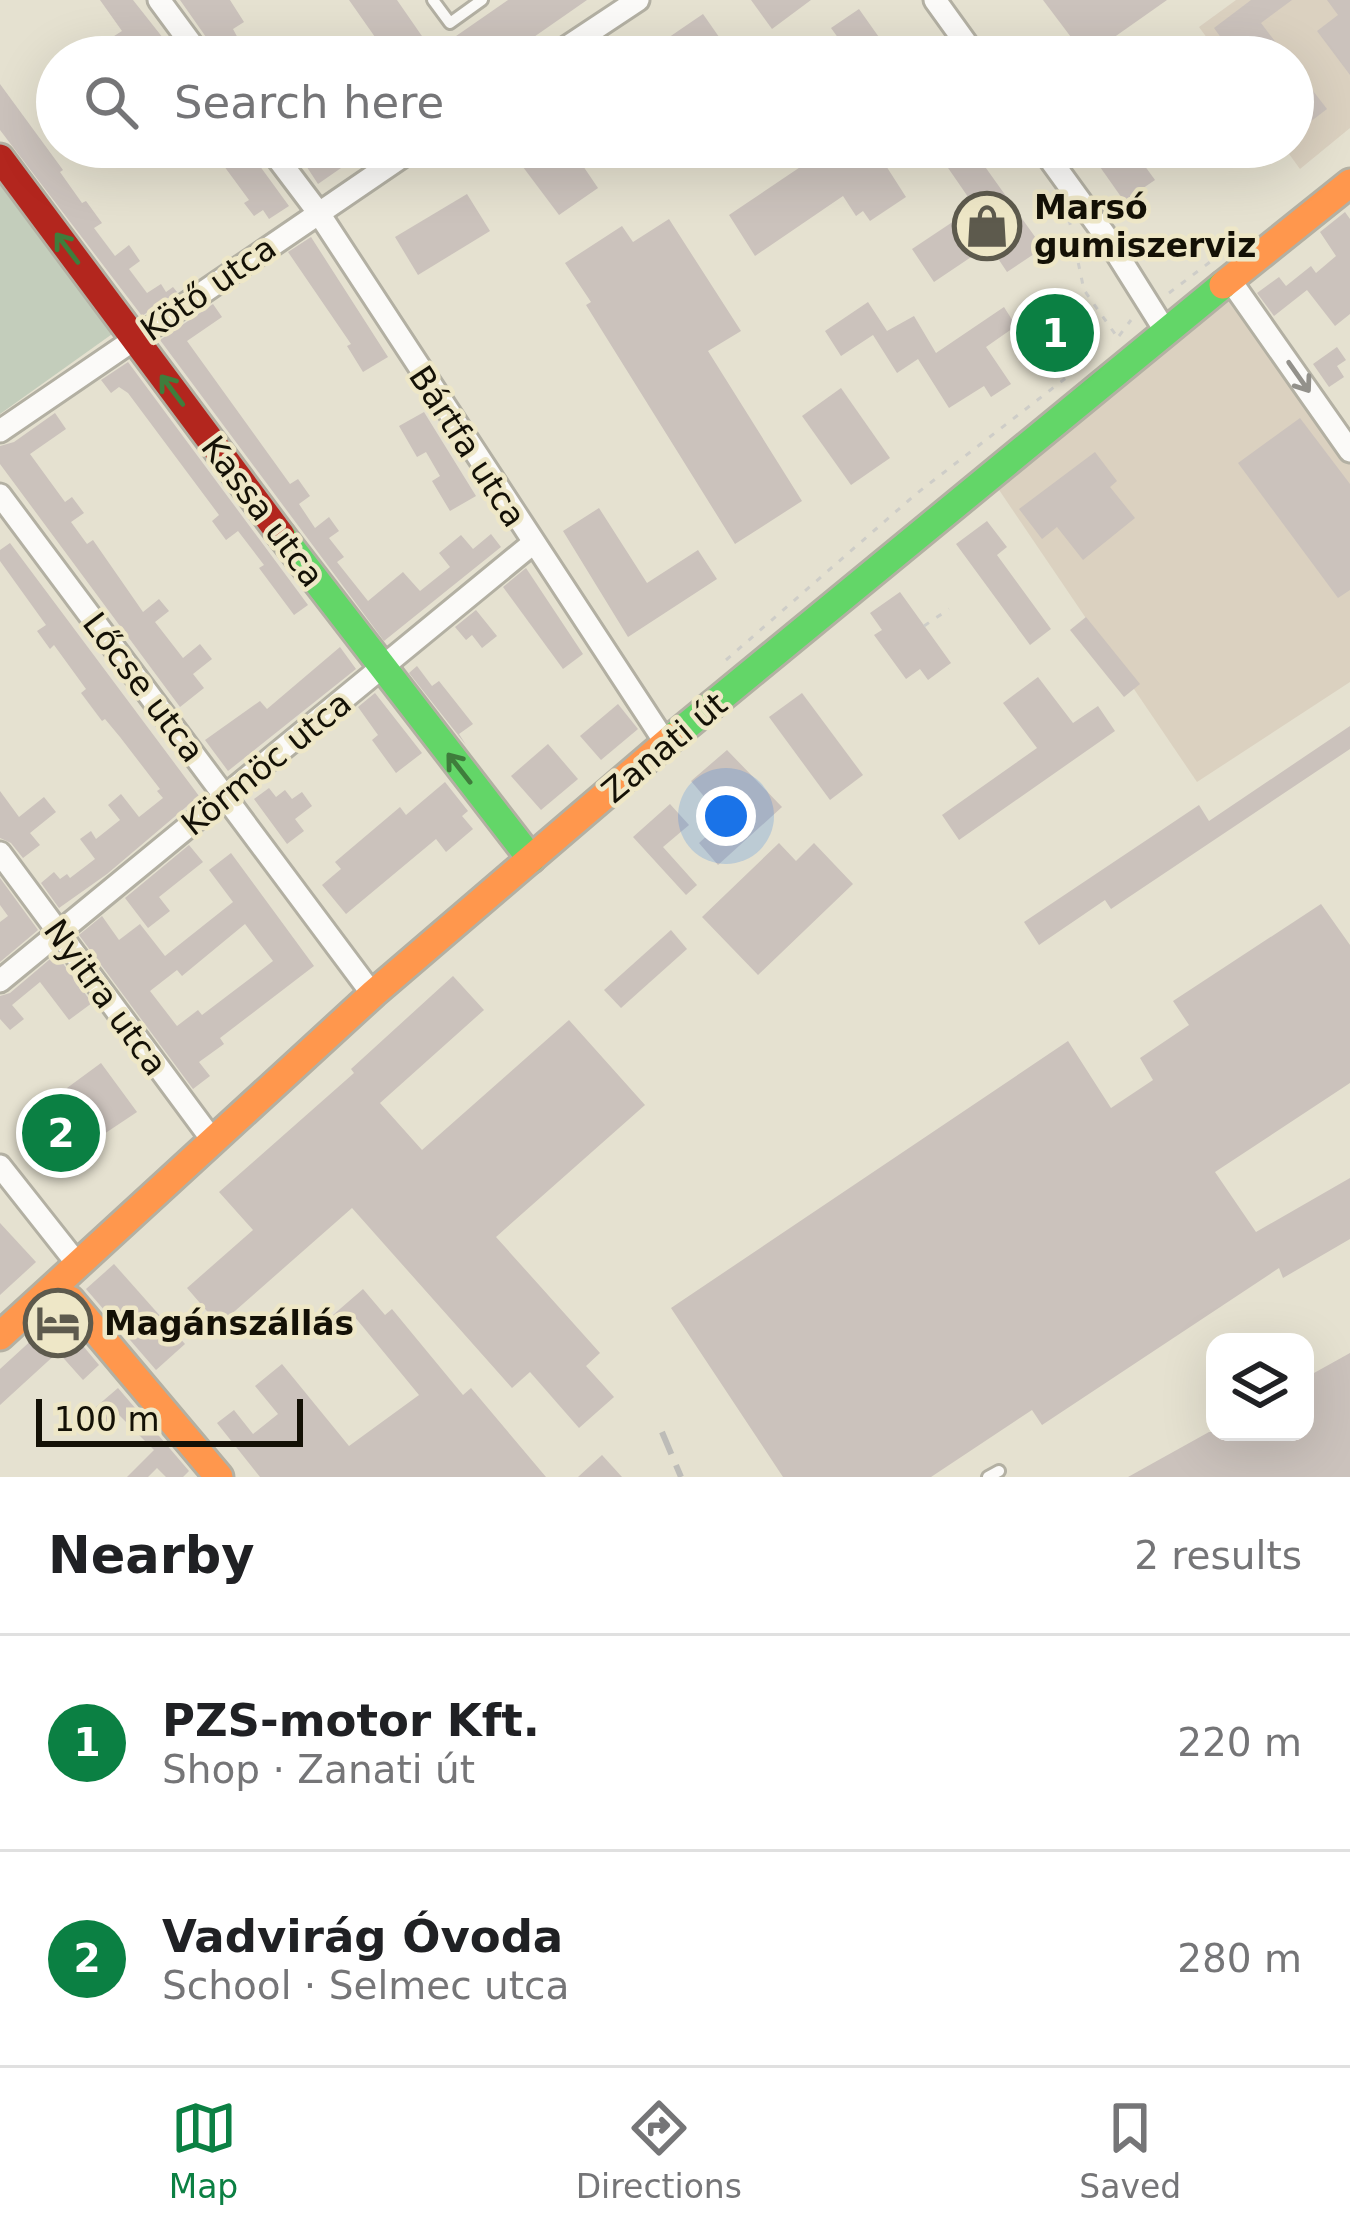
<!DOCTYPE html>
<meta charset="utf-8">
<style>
:root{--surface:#fff;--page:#f6f6f6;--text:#202124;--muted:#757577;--line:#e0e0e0;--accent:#0b8043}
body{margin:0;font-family:"DejaVu Sans",sans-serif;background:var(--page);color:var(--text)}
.controls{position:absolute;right:36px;bottom:36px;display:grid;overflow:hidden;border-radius:24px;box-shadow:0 12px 48px #0002}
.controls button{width:108px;height:108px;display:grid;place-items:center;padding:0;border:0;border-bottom:3px solid var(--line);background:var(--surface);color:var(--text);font:60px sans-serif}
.scale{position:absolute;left:36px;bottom:30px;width:267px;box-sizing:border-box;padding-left:12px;border:6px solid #141106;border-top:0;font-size:33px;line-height:42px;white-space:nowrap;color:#141106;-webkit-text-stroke:9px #eee7c7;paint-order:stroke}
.you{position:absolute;left:726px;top:816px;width:42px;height:42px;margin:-30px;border:9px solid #fff;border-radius:50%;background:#1a73e8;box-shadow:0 0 0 18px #1a73e833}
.badge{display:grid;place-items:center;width:78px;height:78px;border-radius:50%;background:var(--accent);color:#fff;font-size:39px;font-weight:700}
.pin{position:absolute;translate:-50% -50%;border:6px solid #fff;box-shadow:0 3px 12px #0006}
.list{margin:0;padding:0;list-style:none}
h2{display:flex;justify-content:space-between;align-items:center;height:156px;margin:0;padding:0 48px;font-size:51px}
h2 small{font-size:39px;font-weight:400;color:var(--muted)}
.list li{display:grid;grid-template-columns:78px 1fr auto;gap:36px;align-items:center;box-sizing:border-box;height:216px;padding:0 48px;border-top:3px solid var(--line)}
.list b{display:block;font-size:45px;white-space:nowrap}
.list p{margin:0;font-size:39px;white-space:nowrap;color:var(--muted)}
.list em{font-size:39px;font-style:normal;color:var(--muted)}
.icon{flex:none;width:66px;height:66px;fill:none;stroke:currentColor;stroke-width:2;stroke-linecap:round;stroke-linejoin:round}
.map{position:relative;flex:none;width:1350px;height:1477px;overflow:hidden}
.search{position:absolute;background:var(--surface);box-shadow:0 12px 48px #0002;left:36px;right:36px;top:36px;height:132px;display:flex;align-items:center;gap:30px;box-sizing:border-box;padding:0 42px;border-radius:66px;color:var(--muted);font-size:45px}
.sheet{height:588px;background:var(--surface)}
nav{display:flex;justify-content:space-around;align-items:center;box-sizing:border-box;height:168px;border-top:3px solid var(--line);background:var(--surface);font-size:33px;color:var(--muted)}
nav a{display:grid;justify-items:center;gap:6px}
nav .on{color:var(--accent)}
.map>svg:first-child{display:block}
.commercial{fill:#dbd1c0}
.green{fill:#c3cdbb}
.building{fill:#cbc2bc;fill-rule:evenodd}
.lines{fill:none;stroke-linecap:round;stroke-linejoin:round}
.lane-casing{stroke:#b3b0a3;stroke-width:16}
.street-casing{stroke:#b3b0a3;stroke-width:27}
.fast-casing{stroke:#b3b0a3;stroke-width:33}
.slow-casing{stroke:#b3b0a3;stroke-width:33}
.jam-casing{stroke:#b3b0a3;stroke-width:33}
.path{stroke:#cecdc8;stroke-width:3;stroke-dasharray:6 9;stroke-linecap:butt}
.lane{stroke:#fbfaf8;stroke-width:10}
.street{stroke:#fbfaf8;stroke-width:21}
.fast{stroke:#63d668;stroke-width:27}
.slow{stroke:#ff974d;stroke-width:27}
.jam{stroke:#b3261e;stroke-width:27}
.rail{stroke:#bdbcb8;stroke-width:6;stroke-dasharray:24 12;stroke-linecap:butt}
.oneway{stroke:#3f7d3c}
.oneway2{stroke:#93918b}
.labels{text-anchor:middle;stroke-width:9;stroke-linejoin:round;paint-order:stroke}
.poi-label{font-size:33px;font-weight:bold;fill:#141106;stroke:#eee7c7;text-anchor:start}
.street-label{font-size:33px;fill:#141106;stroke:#eee7c7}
</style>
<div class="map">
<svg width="1350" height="1477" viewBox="0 0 1350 1477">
<rect width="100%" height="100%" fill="#e5e1d0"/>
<g class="commercial">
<polygon points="1236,0 1350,0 1350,128 1300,169 1284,147 1293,147 1293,57 1221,57 1199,27"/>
<polygon points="1249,286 1350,428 1350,682 1197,782 995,484"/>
</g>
<polygon class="green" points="0,172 115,332 0,414"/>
<g class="building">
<polygon points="100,0 133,0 178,57 141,57 137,51 125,57 111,38 122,31"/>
<polygon points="180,0 230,0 244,22 233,29 248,57 220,57"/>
<polygon points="349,0 397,0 433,52 508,0 587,0 505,57 389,57"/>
<polygon points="751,0 811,0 772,29"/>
<polygon points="1043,0 1167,0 1086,57"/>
<polygon points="1251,0 1292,0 1261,23 1287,57 1235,57 1214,28"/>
<polygon points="1327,0 1350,0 1350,75 1317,31 1338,15"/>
<polygon points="859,9 893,57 828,57 844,46 831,28"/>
<polygon points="703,14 733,57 640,57"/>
<polygon points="1293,65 1327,109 1293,135"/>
<polygon points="0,84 63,170 60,172 82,203 86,201 102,223 94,228 115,256 129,245 140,261 129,269 147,293 161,284 166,292 173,287 177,292 142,316 0,130"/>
<polygon points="210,147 246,147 289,206 269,219 263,210 254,216 244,203 249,200"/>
<polygon points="317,147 353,147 335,159 341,168 318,184 301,158"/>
<polygon points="508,147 560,147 572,164 579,160 598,188 559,215"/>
<polygon points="830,147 898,147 881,158 906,197 870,221 863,211 856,216 843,196 755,256 729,215"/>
<polygon points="971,147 1043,248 1007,272 989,245 934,282 912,249 975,207 946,165"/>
<polygon points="1086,147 1131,147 1155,180 1124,201"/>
<polygon points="467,194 490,231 418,275 395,237"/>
<polygon points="1345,212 1350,219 1350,314 1335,326 1307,290 1274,316 1257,293 1279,277 1286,286 1311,266 1316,273 1336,256 1320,232"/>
<polygon points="669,219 741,331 708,351 802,501 735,544 586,305 591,302 565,263 622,226 633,242"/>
<polygon points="311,237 388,357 363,372 347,346 351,344 288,252"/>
<polygon points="1072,298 1094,328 1038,368 1016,338"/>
<polygon points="868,302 887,331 914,316 936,353 1004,307 1016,326 986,347 1011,384 991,397 984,386 949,408 918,359 897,373 873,335 841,356 825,331"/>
<polygon points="213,304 222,317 187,341 290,484 298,479 310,496 299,504 315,528 329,517 339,531 329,538 344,557 337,562 368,601 403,572 420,591 450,567 439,553 461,535 473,549 491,534 501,547 384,641 160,340"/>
<polygon points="1337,347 1346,360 1337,366 1344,377 1329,387 1313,364"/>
<polygon points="128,362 308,605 294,615 259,568 264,565 238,531 226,540 212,521 219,515 128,393 119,387 111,393 101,380"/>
<polygon points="841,388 890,458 851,485 802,416"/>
<polygon points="424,412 476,496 450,511 432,481 440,476 426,452 417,457 399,426"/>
<polygon points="55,413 66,429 30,454 65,502 72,497 84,513 71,522 87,544 93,540 143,612 159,599 169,611 155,622 183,658 200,644 212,659 193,674 204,688 180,707 0,464 0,446 14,442"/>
<polygon points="1300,418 1350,484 1350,590 1338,598 1238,463"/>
<polygon points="1095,452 1117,481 1110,487 1135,518 1083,560 1057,527 1042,539 1019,509"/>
<polygon points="599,508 647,583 698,550 717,579 628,637 563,531"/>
<polygon points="987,521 1007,547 997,555 1051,629 1030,645 956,544"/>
<polygon points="10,543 199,796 107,874 59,908 41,883 54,872 60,879 67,874 70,878 95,859 80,839 91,831 96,839 120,820 108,805 121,794 139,817 163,798 157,791 160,789 120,737 105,719 102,721 81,693 86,689 54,645 50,649 37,631 46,625 0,561 0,550"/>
<polygon points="526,568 583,654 563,669 503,587"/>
<polygon points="900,592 951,663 928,680 920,669 906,679 874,635 882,630 870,613"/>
<polygon points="476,610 497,636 482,648 472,635 466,640 455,627"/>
<polygon points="1086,617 1140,684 1124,697 1070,630"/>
<polygon points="340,647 356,669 228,771 205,740 260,701 267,709"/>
<polygon points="417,666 432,686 439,681 473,724 459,734 466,745 409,673"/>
<polygon points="1038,677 1073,723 1098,706 1115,731 959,840 942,815 1037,748 1003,703"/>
<polygon points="375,693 422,753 396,773 372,740 378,735 358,707"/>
<polygon points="802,693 863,775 830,800 769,717"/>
<polygon points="618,704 638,729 601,760 580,736"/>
<polygon points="1350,726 1350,749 1111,909 1105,900 1039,945 1024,922 1199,805 1209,821"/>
<polygon points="548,744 578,779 541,810 511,776"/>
<polygon points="727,750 782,807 718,865 699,843 724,820 691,781"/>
<polygon points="445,782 468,811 462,816 473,829 446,852 436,839 346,914 322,885 341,869 335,862 400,807 406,815"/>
<polygon points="269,788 276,797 285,790 292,799 302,792 312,806 295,819 304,831 287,844 254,799"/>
<polygon points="0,791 19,817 44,797 56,812 30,833 40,845 23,858 11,843 0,838"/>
<polygon points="670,804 689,825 663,847 697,885 686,895 633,837"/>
<polygon points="779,843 796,861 814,843 853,884 758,975 702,917"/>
<polygon points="189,845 203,862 159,897 170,911 148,928 125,898"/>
<path d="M231,853L314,966L220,1038L224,1044L199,1062L210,1076L193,1089L79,935L102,916L119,940L140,924L165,956L233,902L209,870ZM245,924L273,961L202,1015L198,1010L177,1026L150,991L177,970L182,976Z"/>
<polygon points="0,878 38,930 0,962 0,922 8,916 0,905"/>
<polygon points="1321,904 1350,945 1350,1083 1215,1172 1256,1232 1350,1178 1350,1239 1283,1278 1279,1268 1042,1425 1032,1410 931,1477 783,1477 671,1308 1068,1041 1111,1108 1153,1080 1140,1058 1189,1025 1173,1001"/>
<polygon points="671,930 687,949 621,1008 604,990"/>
<polygon points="56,954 92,1003 69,1020 40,982 12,1005 24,1019 10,1030 0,1019 0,996 10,993"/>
<polygon points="453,976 484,1010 380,1103 422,1150 569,1020 645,1105 496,1237 600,1353 586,1366 614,1397 579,1428 530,1372 512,1388 352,1208 219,1325 187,1288 253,1230 219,1192 354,1073 351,1069"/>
<polygon points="101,1063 137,1112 62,1162 30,1118 43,1108 48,1114 73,1096 67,1088"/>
<polygon points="0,1223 36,1262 0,1295"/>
<polygon points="114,1264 185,1344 156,1370 86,1289"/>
<polygon points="363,1289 385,1315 392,1309 463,1395 471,1388 546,1477 260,1477 217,1423 234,1410 253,1434 278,1414 255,1386 282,1364 349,1446 419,1395 354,1316 343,1326 333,1315"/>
<polygon points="58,1316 99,1365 83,1380 58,1352 0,1405 0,1369"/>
<polygon points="1350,1353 1350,1477 1128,1477 1209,1432 1305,1432 1305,1378"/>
<polygon points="118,1388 189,1471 183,1477 166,1477 157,1468 148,1477 127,1477 154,1450 117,1413 102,1426 90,1412"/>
<polygon points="602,1455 622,1477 578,1477"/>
</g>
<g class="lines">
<g class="lane-casing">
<g id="lane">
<polyline points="433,0 450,23 482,0"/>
<polyline points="988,1477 999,1471"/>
</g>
</g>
<g class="street-casing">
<g id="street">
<polyline points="159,0 201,57"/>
<polyline points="935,0 976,57"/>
<polyline points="552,57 638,0"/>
<polyline points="269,147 318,212 667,745"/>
<polyline points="1041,147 1107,238 1166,332"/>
<polyline points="1230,280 1350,451"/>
<polyline points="0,431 416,147"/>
<polyline points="0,495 373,995"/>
<polyline points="0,853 213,1141"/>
<polyline points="0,981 532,544"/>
<polyline points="0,1166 79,1266"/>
</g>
</g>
<g class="fast-casing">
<g id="fast">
<polyline points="281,535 531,859"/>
<polyline points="673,737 1223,285"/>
</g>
</g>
<g class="slow-casing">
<g id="slow">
<polyline points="1223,285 1350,183"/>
<polyline points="70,1300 219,1477"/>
<polyline points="0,1336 374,993 673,737"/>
</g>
</g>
<g class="jam-casing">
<polyline id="jam" points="0,158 281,535"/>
</g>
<g class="path">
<polyline points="1069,219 1084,290 1120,341"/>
<polyline points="1169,293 1218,256"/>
<polyline points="1119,336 1131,320"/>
<polyline points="924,626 949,609"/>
<polyline points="726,660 916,494 1093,357"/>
</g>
<use href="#lane" class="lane"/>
<use href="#street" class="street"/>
<use href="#fast" class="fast"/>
<use href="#slow" class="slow"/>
<use href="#jam" class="jam"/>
<polyline class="rail" points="662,1432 681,1477"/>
</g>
<defs><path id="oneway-shaft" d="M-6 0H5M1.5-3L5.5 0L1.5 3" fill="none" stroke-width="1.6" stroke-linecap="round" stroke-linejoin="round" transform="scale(3)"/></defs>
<g class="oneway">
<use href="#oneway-shaft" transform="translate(67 248) rotate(-127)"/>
<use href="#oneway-shaft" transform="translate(172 390) rotate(-127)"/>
<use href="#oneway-shaft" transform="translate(459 768) rotate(-128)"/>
</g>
<use class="oneway2" href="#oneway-shaft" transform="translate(1299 377) rotate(55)"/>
<defs>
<g id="shop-ring" transform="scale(3.45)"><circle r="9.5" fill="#eee7c7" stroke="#5d5a4d" stroke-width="1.5"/><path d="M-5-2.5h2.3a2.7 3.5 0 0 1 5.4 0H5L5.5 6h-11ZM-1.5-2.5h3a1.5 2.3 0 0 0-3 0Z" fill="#5d5a4d"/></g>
<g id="hotel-ring" transform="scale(3.45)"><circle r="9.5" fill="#eee7c7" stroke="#5d5a4d" stroke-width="1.5"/><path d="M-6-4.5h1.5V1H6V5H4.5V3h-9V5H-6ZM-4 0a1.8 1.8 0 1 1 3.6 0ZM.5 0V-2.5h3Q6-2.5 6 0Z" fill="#5d5a4d"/></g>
</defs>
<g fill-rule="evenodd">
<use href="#shop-ring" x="987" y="226"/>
<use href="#hotel-ring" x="58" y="1323"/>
</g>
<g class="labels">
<g class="poi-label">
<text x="1034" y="219">Marsó<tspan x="1034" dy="38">gumiszerviz</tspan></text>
<text x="104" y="1335">Magánszállás</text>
</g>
<g class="street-label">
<text transform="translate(208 288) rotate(-35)" y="12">Kötő utca</text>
<text transform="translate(468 446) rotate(57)" y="12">Bártfa utca</text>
<text transform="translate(263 511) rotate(53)" y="12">Kassa utca</text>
<text transform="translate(144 687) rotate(53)" y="12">Lőcse utca</text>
<text transform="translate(664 747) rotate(-40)" y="12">Zanati út</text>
<text transform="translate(266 763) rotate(-39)" y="12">Körmöc utca</text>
<text transform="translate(106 997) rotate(54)" y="12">Nyitra utca</text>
</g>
</g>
</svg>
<div class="controls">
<button><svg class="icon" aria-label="layers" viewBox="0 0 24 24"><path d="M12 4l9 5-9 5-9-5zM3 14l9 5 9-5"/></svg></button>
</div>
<div class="scale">100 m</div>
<div class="you"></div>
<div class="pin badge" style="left:1055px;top:333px">1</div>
<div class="pin badge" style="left:61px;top:1133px">2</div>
<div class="search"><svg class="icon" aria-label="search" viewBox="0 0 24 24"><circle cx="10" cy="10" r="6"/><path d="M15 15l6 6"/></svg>Search here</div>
</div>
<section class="sheet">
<h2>Nearby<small>2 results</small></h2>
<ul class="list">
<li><span class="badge">1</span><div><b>PZS-motor Kft.</b><p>Shop · Zanati út</p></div><em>220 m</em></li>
<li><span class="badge">2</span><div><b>Vadvirág Óvoda</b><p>School · Selmec utca</p></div><em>280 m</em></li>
</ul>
</section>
<nav>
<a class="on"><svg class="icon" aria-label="map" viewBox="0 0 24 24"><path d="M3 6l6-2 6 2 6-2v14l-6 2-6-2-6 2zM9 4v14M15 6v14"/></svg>Map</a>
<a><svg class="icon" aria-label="directions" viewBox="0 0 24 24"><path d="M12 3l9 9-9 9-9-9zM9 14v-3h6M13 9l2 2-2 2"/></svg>Directions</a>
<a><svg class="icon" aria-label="saved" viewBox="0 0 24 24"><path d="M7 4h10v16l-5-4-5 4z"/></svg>Saved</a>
</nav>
